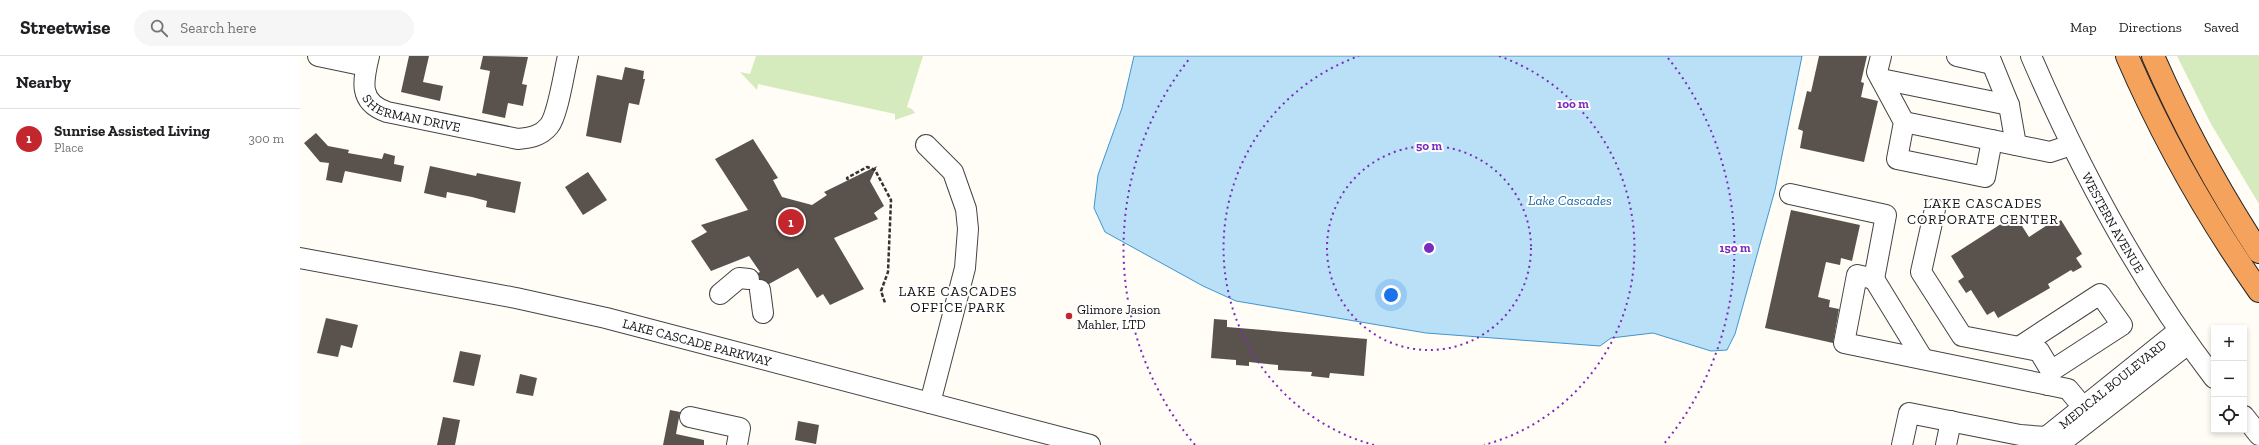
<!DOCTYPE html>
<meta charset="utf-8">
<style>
:root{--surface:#fff;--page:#f6f6f6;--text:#202124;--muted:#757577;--line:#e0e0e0;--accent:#c4262e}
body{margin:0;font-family:"Zilla Slab",serif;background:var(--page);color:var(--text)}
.controls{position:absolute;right:12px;bottom:12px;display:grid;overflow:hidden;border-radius:0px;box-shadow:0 2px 6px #0003}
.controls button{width:36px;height:36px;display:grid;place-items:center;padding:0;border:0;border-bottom:1px solid var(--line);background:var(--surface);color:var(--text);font:20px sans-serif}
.you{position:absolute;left:1091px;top:239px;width:14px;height:14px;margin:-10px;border:3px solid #fff;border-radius:50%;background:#1a73e8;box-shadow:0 0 0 6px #1a73e833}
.badge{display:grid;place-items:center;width:26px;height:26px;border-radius:50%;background:var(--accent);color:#fff;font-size:13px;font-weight:700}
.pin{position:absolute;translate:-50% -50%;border:2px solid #fff;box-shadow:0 1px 4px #0006}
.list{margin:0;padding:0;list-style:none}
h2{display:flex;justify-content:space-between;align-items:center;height:52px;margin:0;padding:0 16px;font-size:17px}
h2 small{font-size:13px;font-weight:400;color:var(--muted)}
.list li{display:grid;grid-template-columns:26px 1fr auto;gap:12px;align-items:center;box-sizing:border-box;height:60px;padding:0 16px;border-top:1px solid var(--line)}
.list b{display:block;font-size:15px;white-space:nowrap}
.list p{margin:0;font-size:13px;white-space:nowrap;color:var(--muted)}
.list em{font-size:13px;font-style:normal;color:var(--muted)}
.icon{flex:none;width:22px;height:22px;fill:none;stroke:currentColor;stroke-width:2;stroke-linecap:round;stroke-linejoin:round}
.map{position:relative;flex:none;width:1959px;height:389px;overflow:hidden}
header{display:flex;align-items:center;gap:24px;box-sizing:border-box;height:56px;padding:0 20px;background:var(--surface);border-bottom:1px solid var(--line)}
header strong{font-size:19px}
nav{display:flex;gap:22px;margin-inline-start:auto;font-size:14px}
.search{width:280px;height:36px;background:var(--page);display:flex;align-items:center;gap:10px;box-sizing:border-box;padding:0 14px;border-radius:22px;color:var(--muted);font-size:15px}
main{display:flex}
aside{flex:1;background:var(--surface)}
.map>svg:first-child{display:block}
.green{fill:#d5ebbd}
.water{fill:#b9e0f7;stroke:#3f96cf}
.building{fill:#5a524d}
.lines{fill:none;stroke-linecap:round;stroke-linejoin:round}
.minor-casing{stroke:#444;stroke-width:22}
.highway-casing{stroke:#222;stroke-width:24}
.path{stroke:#333;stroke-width:2.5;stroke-dasharray:4 2;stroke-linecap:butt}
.minor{stroke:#fff;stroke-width:20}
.highway{stroke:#f5a25d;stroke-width:22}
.ring{fill:none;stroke:#7b2cbf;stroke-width:2;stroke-dasharray:2 4}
.poi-dot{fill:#c4262e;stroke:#fff;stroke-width:1.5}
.labels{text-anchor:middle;stroke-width:4;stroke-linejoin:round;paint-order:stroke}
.street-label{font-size:13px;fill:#111;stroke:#fff}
.poi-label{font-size:13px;fill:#111;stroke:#fff;text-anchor:start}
.water-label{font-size:14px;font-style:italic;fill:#1768a6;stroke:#fff}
.neighbourhood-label{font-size:14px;letter-spacing:1px;fill:#111;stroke:#fff}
.centre{fill:#7b2cbf;stroke:#fff;stroke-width:2}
.ring-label{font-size:12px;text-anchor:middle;font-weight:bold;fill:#7b2cbf;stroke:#fff;stroke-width:4;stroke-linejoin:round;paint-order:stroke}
</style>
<header>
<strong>Streetwise</strong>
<div class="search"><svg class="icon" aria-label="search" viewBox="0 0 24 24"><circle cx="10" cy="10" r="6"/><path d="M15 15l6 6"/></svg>Search here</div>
<nav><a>Map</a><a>Directions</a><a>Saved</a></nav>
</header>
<main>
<aside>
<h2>Nearby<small></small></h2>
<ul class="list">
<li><span class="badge">1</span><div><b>Sunrise Assisted Living</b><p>Place</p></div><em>300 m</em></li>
</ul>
</aside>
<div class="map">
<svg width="1959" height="389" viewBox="0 0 1959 389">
<rect width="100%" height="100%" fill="#fffdf5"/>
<g class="green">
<polygon points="456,0 623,0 607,51 612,53 615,57 595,64 595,58 458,28 457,34 440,16 450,18"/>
<polygon points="1877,0 1959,0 1959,148 1911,68"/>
</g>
<polygon class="water" points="834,0 1502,0 1475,134 1435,278 1427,294 1411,295 1353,277 1311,282 1300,290 1126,277 936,245 903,230 805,176 794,152 798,119 822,52"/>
<g class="building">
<polygon points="109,0 129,0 123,26 143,30 140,45 101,36"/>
<polygon points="183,0 228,1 222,28 227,29 223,50 208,47 205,62 182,57 190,15 180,13"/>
<polygon points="1519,0 1567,0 1561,26 1564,27 1561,41 1578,45 1564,106 1500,92 1503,75 1498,73 1507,35 1511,36"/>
<polygon points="325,11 344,15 343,23 345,23 339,49 329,47 321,87 286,80 297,19 322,24"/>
<polygon points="16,77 28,90 49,94 48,97 82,103 84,97 95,100 94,108 104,110 101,126 45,115 42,127 26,124 29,107 20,106 4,87"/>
<polygon points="453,83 478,122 473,124 482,141 512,149 527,139 524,136 577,110 570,125 584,150 574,157 578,163 534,182 564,233 530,249 523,238 517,242 498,212 469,228 460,223 458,217 460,216 449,200 411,215 391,185 407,176 401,169 448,154 415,103"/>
<polygon points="130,110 176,120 177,117 221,126 215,157 186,151 187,145 172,141 147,136 146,142 124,137"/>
<polygon points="288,116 307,144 283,159 265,131"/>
<polygon points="1491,154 1560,169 1552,205 1541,202 1540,209 1526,206 1518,241 1530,244 1529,251 1539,253 1533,287 1465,272"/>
<polygon points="1715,159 1729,181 1752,166 1754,169 1761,164 1782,198 1776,202 1782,211 1773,216 1771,214 1748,228 1750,232 1698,262 1694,255 1687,259 1671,234 1666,237 1658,225 1664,221 1651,200"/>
<polygon points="26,262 58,269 52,292 41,289 38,301 17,297"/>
<polygon points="914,263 927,264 927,271 1067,283 1064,320 1030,317 1029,322 1011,320 1012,316 978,314 978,309 949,306 949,310 936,309 936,304 911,302"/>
<polygon points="160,295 181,299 174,330 153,326"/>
<polygon points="220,318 237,322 233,340 216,337"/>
<polygon points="370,354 380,356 376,378 404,384 404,389 363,389"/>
<polygon points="143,361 160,364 155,389 137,389"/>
<polygon points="498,365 519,369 516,388 495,384"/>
</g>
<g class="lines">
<g class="minor-casing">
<g id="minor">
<polyline points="18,0 66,10"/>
<path id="s1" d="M69,0C63,25 58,46 87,56L218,83C230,82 241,80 249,70C258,59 264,16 268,0"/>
<polyline points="1581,0 1577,16 1604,66 1597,103 1685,121 1692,84"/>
<polyline points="1657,0 1692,8"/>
<polyline points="1689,0 1709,49 1716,89"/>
<path id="s2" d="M1731,0C1780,114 1838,223 1914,322"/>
<polyline points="1581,23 1709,49"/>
<polyline points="1604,66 1750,96 1771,89"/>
<polyline points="626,89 653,116 666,153 668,173 665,212 630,347"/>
<polyline points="1490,138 1586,159 1574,223 1557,219 1544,287 1768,333 1792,362"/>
<polyline points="1635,153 1621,216 1662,280 1739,295 1751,315 1748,329"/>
<path id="s3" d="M0,202L216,242L306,262L790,389"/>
<polyline points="1574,223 1623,303"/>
<polyline points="460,234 463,257"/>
<polyline points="420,238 439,222 449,223"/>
<polyline points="1719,291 1800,238 1822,269 1751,315"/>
<polyline points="1944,360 1959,379"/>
<polyline points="390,361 440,372 437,389"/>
<path id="s4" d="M1746,381L1878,275"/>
<polyline points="1602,389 1609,357 1720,379 1746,381"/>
<polyline points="1646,389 1651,365"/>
<polyline points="1758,389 1888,288"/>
</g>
</g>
<g class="highway-casing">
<g id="highway">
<path d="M1827,0C1863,83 1907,161 1959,235"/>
<path d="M1853,0C1883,69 1918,133 1959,196"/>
</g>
</g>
<polyline class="path" points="548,124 547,122 567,111 575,114 591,144 588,216 581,235 585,247"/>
<use href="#minor" class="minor"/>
<use href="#highway" class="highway"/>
</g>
<g class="ring">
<circle cx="1129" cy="192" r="102"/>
<path d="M1074 389A204 204 0 0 1 1059 0M1199 0A204 204 0 0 1 1184 389"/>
<path d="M895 389A306 306 0 0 1 890 2M1368 2A306 306 0 0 1 1363 389"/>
</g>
<circle class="poi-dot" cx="769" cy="260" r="4"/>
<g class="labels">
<g class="street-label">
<text dy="5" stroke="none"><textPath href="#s1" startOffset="91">SHERMAN DRIVE</textPath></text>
<text dy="5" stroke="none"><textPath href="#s2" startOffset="186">WESTERN AVENUE</textPath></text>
<text dy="5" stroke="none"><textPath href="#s3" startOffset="406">LAKE CASCADE PARKWAY</textPath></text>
<text dy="5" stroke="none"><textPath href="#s4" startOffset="85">MEDICAL BOULEVARD</textPath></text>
</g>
<g class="poi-label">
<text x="777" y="258">Glimore Jasion<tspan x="777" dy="15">Mahler, LTD</tspan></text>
</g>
<g class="water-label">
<text x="1270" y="149">Lake Cascades</text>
</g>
<g class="neighbourhood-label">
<text x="1683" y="152">LAKE CASCADES<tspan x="1683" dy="16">CORPORATE CENTER</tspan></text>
<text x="658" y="240">LAKE CASCADES<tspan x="658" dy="16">OFFICE PARK</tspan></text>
</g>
</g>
<circle cx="1129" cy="192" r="6" class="centre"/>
<g class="ring-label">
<text x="1273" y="52">100 m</text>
<text x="1129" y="94">50 m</text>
<text x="1435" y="196">150 m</text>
</g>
</svg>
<div class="controls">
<button>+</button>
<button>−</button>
<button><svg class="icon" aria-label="locate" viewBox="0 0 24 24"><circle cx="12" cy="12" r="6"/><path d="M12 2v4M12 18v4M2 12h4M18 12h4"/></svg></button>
</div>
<div class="you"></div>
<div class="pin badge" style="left:491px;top:166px">1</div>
</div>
</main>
